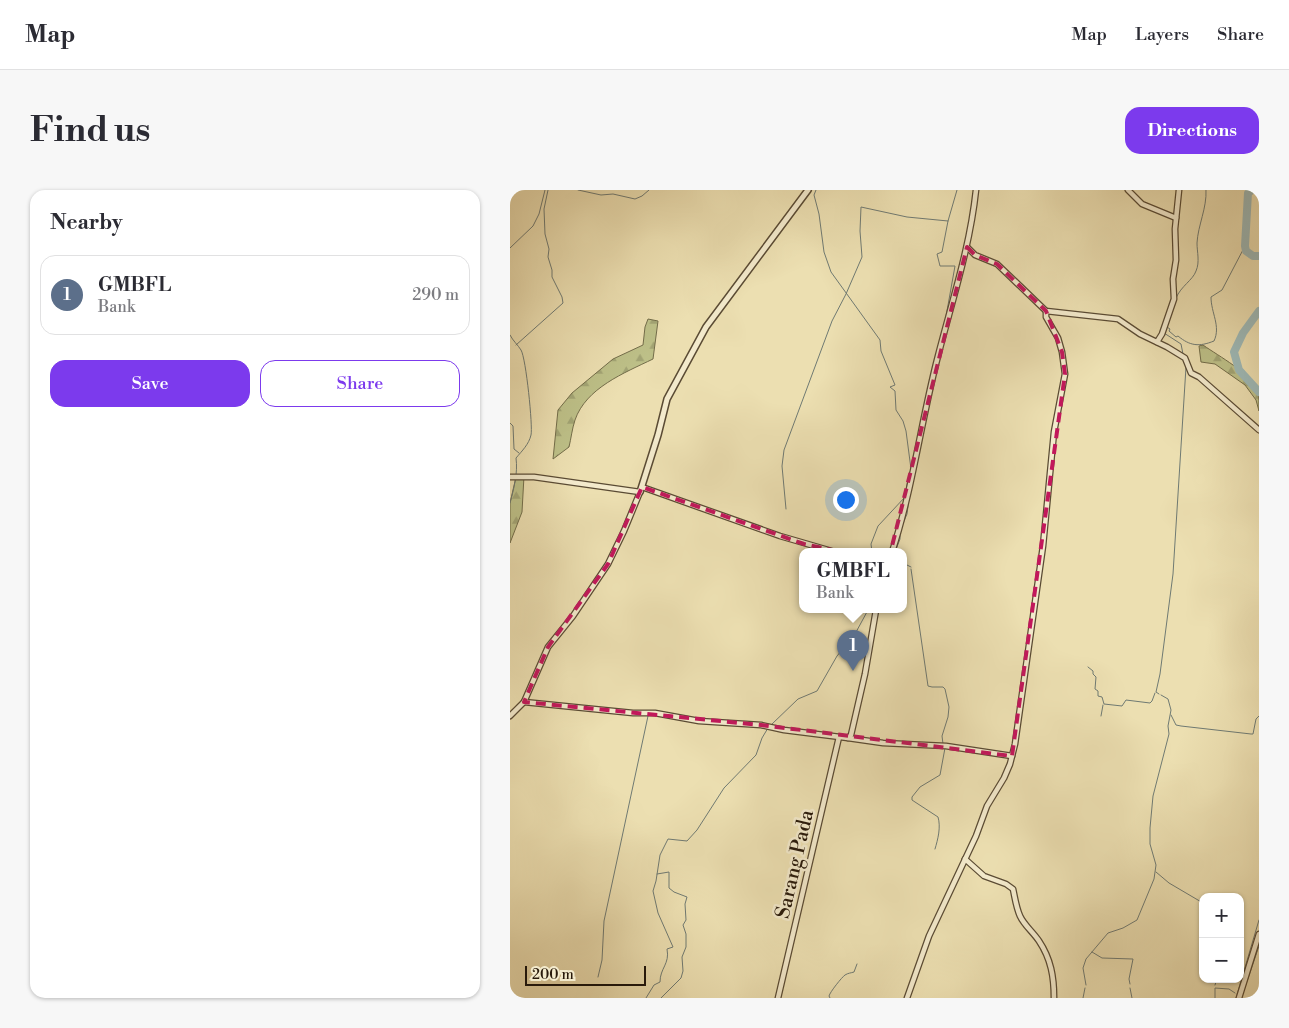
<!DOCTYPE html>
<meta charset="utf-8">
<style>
:root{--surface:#fff;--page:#f7f7f7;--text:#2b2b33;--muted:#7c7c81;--line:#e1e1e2;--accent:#7c3aed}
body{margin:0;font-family:"Libre Bodoni",serif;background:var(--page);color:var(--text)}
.controls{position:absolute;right:15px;bottom:15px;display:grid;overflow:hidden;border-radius:10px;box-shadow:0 1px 4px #0004}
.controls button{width:45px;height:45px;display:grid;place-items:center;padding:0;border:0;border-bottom:1px solid var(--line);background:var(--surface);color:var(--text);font:25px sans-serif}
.scale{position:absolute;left:15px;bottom:12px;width:121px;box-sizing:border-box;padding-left:5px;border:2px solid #291a0b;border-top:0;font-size:14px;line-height:18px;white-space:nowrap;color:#291a0b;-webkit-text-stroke:4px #f3eacc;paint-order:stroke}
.you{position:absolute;left:335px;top:309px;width:18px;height:18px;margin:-12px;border:4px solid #fff;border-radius:50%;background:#1a73e8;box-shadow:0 0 0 8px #1a73e833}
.badge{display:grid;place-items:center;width:32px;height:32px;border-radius:50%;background:var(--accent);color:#fff;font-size:16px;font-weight:700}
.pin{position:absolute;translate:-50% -41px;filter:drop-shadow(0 1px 2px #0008)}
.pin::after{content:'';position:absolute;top:26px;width:18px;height:15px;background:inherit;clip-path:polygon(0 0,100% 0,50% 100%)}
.popup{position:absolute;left:289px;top:358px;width:108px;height:65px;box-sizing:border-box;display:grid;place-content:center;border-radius:10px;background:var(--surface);filter:drop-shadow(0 1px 4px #0005);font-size:16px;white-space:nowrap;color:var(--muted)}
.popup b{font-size:19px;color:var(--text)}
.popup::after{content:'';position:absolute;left:50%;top:100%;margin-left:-10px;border:10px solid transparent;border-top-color:var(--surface)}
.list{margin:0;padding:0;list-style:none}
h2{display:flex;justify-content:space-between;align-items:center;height:65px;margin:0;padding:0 20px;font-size:21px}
h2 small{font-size:16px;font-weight:400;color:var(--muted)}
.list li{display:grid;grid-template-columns:32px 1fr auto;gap:15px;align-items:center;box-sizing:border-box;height:80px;margin:0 10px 10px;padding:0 10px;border:1px solid var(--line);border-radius:15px}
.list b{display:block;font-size:19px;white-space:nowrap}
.list p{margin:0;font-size:16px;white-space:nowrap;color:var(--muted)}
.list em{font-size:16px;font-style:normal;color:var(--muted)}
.actions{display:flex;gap:10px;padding:15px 20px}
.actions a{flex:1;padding:11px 0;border:1px solid var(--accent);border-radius:15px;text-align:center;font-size:18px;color:var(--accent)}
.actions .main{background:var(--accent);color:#fff}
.map{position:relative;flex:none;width:749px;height:808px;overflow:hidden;border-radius:15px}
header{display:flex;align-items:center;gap:30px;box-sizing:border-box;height:70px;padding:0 25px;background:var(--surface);border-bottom:1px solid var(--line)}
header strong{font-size:24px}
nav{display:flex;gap:28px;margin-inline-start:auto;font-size:18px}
.intro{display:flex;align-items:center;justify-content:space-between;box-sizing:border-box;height:120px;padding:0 30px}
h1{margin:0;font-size:35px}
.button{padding:12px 22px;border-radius:15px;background:var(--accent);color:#fff;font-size:18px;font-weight:700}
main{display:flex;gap:30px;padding:0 30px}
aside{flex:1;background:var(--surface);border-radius:15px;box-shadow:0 1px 4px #0004}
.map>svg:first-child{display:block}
.forest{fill:url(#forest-firs);stroke:#736d4a}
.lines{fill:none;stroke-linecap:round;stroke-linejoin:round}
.stream{stroke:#6f7a73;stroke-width:1}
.river{stroke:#9ebab8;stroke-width:8}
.minor-casing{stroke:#5a4b34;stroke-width:7}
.tertiary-casing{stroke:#5a4b34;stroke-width:8}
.minor{stroke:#f3eacc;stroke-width:4.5}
.tertiary{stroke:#f3eacc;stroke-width:5}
.marked{fill:none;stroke:#c2185b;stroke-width:4;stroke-dasharray:10 6;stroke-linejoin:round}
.labels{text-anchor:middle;stroke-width:5;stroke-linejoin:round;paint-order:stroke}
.street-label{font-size:20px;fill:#291a0b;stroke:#f3eacc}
</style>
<header>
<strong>Map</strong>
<nav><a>Map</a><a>Layers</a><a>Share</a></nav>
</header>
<div class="intro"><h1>Find us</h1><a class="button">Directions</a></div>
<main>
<aside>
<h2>Nearby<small></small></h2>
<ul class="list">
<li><span class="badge" style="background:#5c6f8a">1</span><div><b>GMBFL</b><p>Bank</p></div><em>290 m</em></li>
</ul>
<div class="actions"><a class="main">Save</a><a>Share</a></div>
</aside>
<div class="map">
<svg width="749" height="808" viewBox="0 0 749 808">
<defs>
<pattern id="forest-firs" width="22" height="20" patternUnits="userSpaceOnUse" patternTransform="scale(1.25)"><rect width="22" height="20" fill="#bdc088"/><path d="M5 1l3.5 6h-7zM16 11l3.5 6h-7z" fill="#a2a474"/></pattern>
</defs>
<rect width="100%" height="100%" fill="#ecdfb1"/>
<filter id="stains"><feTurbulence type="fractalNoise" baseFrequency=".004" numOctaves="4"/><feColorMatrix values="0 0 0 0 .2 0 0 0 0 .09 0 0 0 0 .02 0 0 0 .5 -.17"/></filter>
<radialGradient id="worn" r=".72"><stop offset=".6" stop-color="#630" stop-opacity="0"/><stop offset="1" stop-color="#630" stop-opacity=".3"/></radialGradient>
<g class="forest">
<path d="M138,129L148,131L143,169C114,183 76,198 65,230C62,239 61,249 59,257L43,269L48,220L62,203L103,169L133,155L135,137Z"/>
<path d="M693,155C710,167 739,182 748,201C749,206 749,215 749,221L746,210L735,195L705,174L691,172L689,156Z"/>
<polygon points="14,286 12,322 0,353 0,313 6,287"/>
</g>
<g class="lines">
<g class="stream">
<polyline points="68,0 91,5 103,4 125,9 132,6 139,0"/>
<polyline points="306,0 304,5 309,24 314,62 321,82 370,150 371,161 385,195 380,197 385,201 386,220 393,231 396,241 401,279 398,289 395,307 368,336 361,354 362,362"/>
<polyline points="0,58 23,36 29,24 35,0"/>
<path d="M666,108C671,96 683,90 686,81C690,72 687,62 687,53C688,35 697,18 696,0"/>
<polyline points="435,132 445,76 430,76 427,64 432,62 438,31 447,0"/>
<path d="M657,137L660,139L659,141L666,147L668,146C680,156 689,157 704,151C711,136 701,123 701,107L712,100L735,56"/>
<polyline points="654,143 671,154 673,164"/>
<path d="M0,145C3,151 8,155 11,160C16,168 23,237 21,245C19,254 12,261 6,268C8,283 4,298 0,313"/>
<polyline points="6,155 53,113 52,107 42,87 42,80 38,67 39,59 35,44 34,19 38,0"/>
<polyline points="0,233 3,236 4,259 9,263"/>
<polyline points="276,319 272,276 274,260 322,131 336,104 352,67 350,41 351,17 397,27 438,31"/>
<polyline points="391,338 397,324 399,308"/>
<polyline points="385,362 390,349 390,344"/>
<polyline points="393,373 401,377"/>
<polyline points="401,379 418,496 422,497 433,497 435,499 439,517 438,527 432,546 433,554"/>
<polyline points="578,477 583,481 583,484 586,487 585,499 588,501 588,506 592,507 594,514 612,516 616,510 640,513 642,511 645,503"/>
<polyline points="649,504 646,502 650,484 663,384 676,177"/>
<polyline points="661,525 666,535 671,536 741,544 743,544 746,529 749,526"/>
<polyline points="591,526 593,515"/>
<polyline points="261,535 288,509 307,501 327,466 345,444 358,420"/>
<path d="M425,659C428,649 431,637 428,627L405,612L402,610V607L410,597L430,585L435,558"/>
<polyline points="646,682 659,693 693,713"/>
<polyline points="147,684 159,682 159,698 164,702 177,707 175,714 176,730 173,735 176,744 176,757 172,767 173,781 171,788 151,808"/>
<polyline points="582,762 592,768 623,769 619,789 620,794"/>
<polyline points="88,787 92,770 94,731 138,526"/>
<polyline points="576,795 573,778 576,769 598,743 613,738 627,730 644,689 646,675 640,654 640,638 643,606 659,544 658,536 661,520 658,509 651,505"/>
<polyline points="705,795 707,789"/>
<polyline points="620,798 622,808"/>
<polyline points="732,806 749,756"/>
<path d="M136,808L144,795L150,792C150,778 160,774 157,759L163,757L148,723L143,701L146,691L150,665L158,649L177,651L187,640L214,598L246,565L252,548L258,538"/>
<path d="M320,808L319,806C320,802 332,787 335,785C338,783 341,783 344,782L347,774"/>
<polyline points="573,808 575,798"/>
<polyline points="705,808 705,798 719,799 725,803"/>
<polyline points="726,808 749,730"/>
</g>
<g class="river">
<polyline points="742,0 738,3 735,56 736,61 743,66 749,66"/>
<polyline points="749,121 733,143 724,162 729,180 749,202"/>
</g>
<g class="minor-casing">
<g id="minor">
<polyline points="618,0 632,14 666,28"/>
<polyline points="457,57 465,65 487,74 536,121 608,129 630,144 657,157 675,168 681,183 689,187 749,240"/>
<polyline points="647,152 652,144 664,109 663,89 666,70 665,39 669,0"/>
<polyline points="0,287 24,287 130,302 114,341 98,374 63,426 38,457 14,512 0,526"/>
<polyline points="132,297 270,346 325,362"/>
<path d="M382,362C403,298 411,231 428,166C442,111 460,57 466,0"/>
<polyline points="14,512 123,523 145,523 189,531 251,535 274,540 338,548 341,545 355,484 366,420"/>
<polyline points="338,548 373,553 436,556 502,566"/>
<path d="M455,669L474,686L496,694L503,699C505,708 506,717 510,726C514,735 523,742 529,751C541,769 544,787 544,808"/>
<polyline points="268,808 329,547"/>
<polyline points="397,808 419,746 466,646 477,616 494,588 500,574 505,554 533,356 544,242 555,184 552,162 548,148 536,127 536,121"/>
<polyline points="729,808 749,744"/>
</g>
</g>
<g class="tertiary-casing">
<polyline id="tertiary" points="130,302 148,245 157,209 196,137 298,0"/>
</g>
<use href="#minor" class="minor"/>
<use href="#tertiary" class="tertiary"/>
</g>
<path class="marked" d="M457,57L465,65L487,74L536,121L552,162L555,184L502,566L251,535L14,512L38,457L98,374L132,297L294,354L378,372Z"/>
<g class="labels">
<g class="street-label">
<text transform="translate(284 674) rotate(-77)" y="7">Sarang Pada</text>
</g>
</g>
<rect width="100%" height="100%" filter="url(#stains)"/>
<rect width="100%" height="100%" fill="url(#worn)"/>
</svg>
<div class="controls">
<button>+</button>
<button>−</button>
</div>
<div class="scale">200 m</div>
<div class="you"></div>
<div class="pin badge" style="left:343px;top:481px;background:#5c6f8a">1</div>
<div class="popup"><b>GMBFL</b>Bank</div>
</div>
</main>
